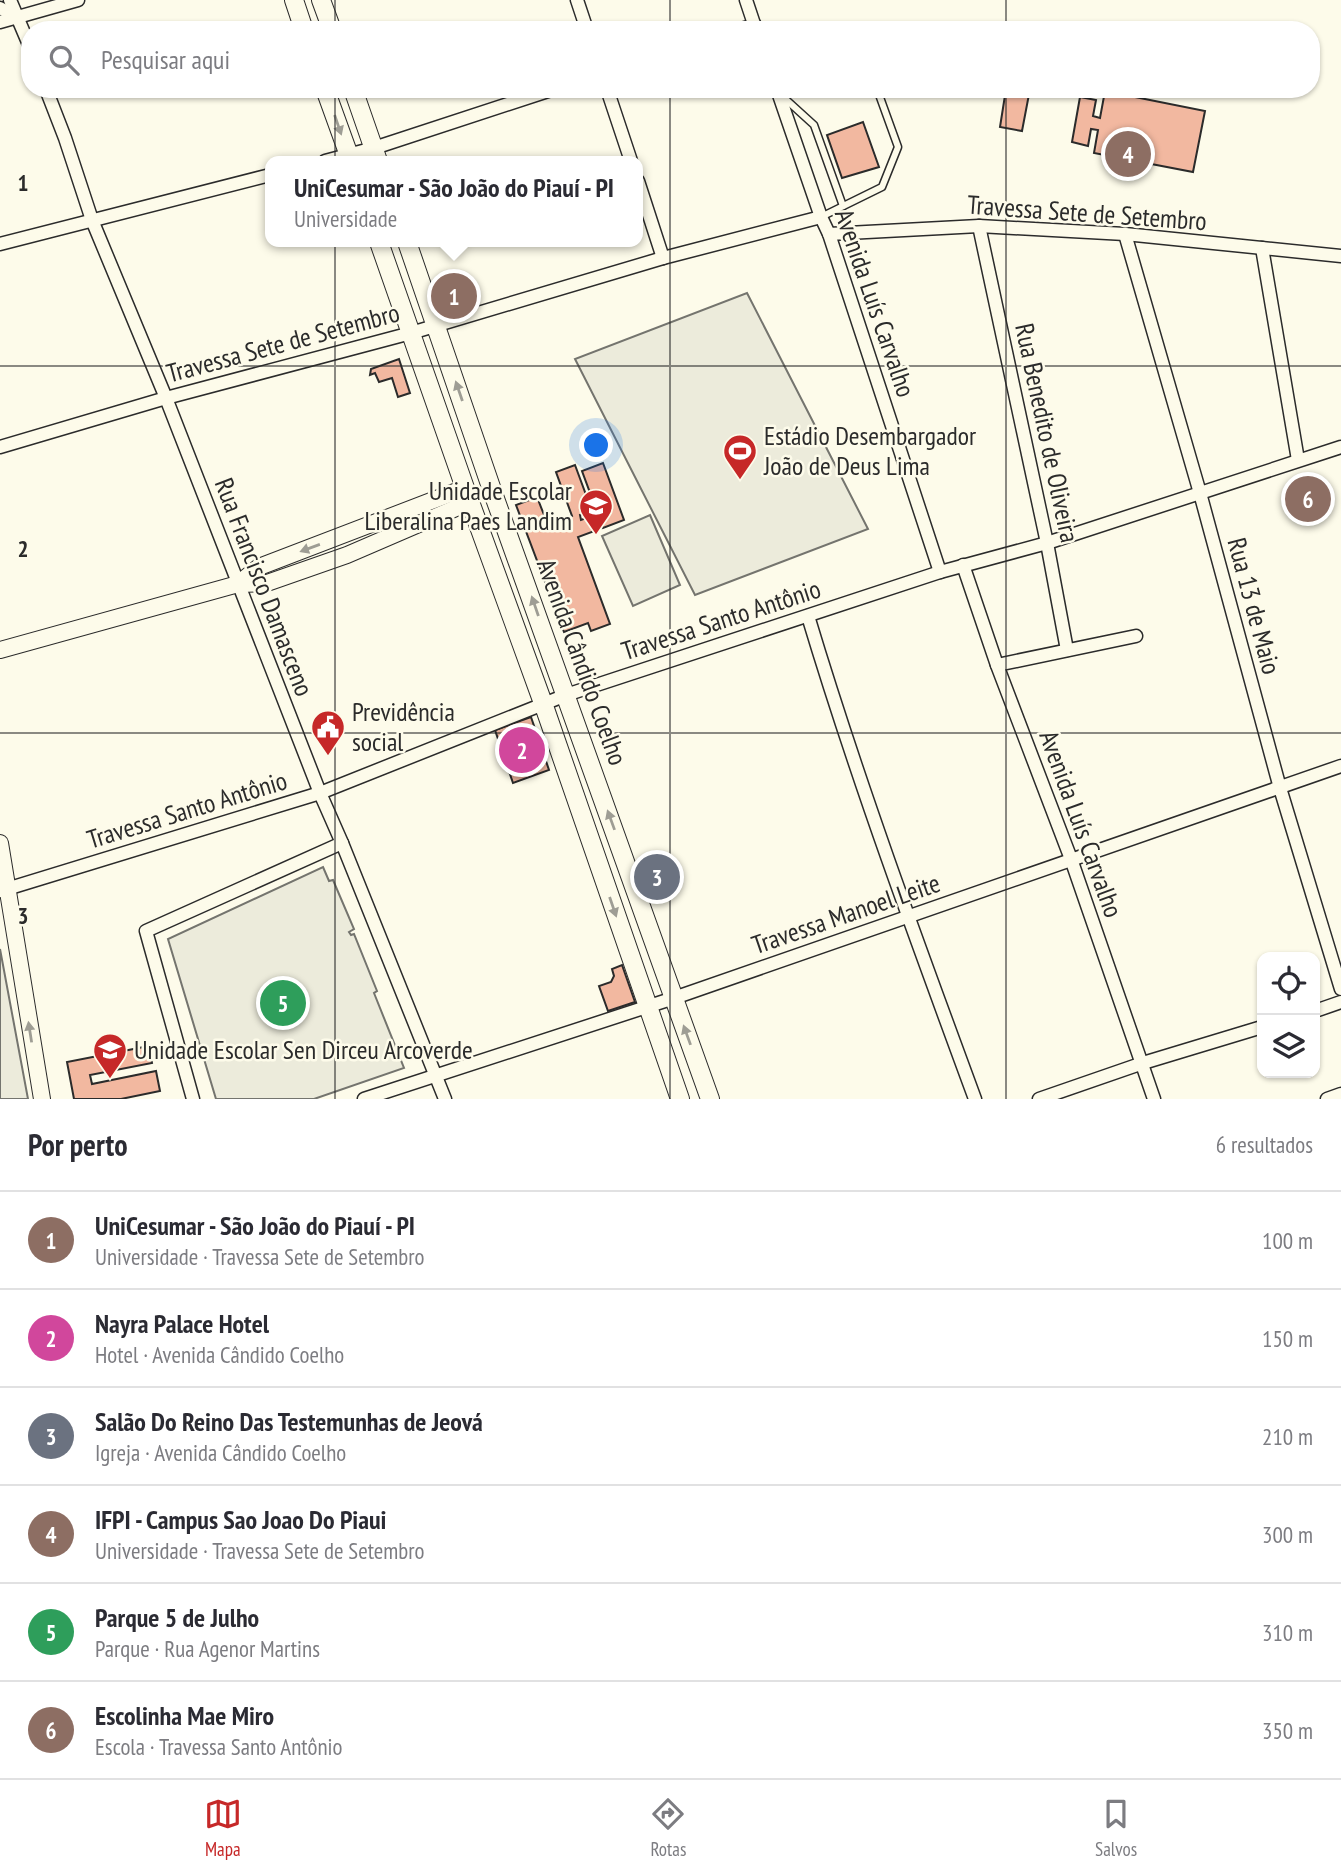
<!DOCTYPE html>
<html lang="pt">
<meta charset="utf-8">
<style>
:root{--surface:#fff;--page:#f2f2f3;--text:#2b2b33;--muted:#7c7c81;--line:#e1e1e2;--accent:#c62828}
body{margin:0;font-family:"PT Sans Narrow",sans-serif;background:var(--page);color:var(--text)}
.controls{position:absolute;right:21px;bottom:21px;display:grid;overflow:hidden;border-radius:14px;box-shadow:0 2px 5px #0004}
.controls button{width:63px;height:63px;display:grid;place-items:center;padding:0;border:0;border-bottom:2px solid var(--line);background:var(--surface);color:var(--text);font:35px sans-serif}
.you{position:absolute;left:597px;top:446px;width:24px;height:24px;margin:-18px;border:5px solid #fff;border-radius:50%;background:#1a73e8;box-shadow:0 0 0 10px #1a73e833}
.badge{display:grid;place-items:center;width:46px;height:46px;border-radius:50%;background:var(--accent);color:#fff;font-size:23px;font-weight:700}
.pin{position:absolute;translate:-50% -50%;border:4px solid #fff;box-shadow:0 2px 7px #0006}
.popup{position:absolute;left:265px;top:156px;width:378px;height:91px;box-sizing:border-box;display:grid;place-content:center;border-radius:14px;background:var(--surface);filter:drop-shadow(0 2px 5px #0005);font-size:23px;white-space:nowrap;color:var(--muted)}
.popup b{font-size:26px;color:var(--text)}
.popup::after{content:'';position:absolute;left:50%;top:100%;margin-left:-14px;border:14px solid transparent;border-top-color:var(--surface)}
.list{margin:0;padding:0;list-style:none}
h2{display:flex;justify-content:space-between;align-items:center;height:91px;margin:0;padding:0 28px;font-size:30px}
h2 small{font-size:23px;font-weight:400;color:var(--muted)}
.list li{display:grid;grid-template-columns:46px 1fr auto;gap:21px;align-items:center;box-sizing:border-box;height:98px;padding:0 28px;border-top:2px solid var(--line)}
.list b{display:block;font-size:26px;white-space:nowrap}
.list p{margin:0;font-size:23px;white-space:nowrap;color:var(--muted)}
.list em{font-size:23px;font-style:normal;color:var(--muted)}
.icon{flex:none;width:38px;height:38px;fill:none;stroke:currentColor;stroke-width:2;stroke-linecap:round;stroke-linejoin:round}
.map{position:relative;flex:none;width:1341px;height:1099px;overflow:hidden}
.search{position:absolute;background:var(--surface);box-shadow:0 2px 5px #0004;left:21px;right:21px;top:21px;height:77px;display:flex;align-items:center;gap:18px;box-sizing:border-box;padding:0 24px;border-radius:28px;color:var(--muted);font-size:26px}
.sheet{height:679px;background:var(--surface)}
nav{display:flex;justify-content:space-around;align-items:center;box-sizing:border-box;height:98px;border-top:2px solid var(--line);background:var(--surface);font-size:19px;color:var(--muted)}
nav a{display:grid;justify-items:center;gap:4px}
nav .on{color:var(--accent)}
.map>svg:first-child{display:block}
.green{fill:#ecebdb;stroke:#74746e;stroke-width:2}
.building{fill:#f2b8a0;stroke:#2b2b2b;stroke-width:2}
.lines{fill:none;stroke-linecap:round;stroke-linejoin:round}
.service-casing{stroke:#2b2b2b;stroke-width:9}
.minor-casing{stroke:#2b2b2b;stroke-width:15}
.tertiary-casing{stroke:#2b2b2b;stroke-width:18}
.secondary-casing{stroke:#2b2b2b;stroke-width:20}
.service{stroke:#fdfbea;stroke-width:6}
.minor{stroke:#fdfbea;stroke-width:12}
.tertiary{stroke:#fdfbea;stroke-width:16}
.secondary{stroke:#fdfbea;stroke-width:18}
.oneway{fill:#9e9d94}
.grid{fill:none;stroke:#2b2b2b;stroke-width:2;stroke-opacity:0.55}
.labels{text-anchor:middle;stroke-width:5;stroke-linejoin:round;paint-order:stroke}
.street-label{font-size:26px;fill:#2b2b2b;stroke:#fdfbea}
.poi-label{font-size:26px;fill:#2b2b2b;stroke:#fdfbea;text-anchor:start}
.grid-label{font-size:23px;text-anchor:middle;font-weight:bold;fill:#2b2b2b;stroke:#fdfbea;stroke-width:5;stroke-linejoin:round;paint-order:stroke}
</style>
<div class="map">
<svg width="1341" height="1099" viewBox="0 0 1341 1099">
<rect width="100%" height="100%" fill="#fdfbea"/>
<g class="green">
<polygon points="747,293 868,529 695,595 575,359"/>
<polygon points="650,515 680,585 633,606 602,536"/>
<polygon points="323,867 329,881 333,880 354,929 349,932 351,935 354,934 377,991 374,993 404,1068 314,1099 216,1099 168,939"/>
<polygon points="0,949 28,1099 0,1099"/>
</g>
<g class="building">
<polygon points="1006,89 1030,89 1022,131 1000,127"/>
<polygon points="1105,91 1205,111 1193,172 1094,153 1098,130 1091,129 1088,146 1072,142 1080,97 1096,100 1093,116 1100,118"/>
<polygon points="863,122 879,167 842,178 827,135"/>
<polygon points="399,359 410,393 398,397 392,378 379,382 375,373 370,375 371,369"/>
<polygon points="603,463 624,520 603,528 582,471"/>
<polygon points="575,465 592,511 580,515 581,520 595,515 600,529 578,537 610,624 591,631 588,623 564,632 516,505 537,497 548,525 572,516 556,472"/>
<polygon points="531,717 549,770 513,783 495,730"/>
<polygon points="622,965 635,1002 608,1011 599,986 611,982 614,976 612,969"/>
<polygon points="149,1046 152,1063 90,1075 92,1084 156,1071 160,1091 121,1099 74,1099 67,1062"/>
</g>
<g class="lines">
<g class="service-casing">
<g id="service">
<polyline points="781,95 814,125 843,206"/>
<polyline points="821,217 882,187 898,147 877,89"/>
</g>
</g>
<g class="minor-casing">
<g id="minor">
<polyline points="10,0 30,47"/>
<polyline points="577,0 587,30"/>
<polyline points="746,0 756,30"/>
<polyline points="0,8 18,17"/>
<polyline points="0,22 78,0"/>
<polyline points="738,30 755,25"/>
<polyline points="46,89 65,138 92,220 166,398 320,793 342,843 445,1099"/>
<polyline points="607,89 631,161"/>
<polyline points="777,89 821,217 829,234 940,572"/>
<polyline points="325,161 374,148 554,89"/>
<polyline points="638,181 663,258"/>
<polyline points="979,226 1047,543 1067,650"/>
<polyline points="829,234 979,226 1125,234 1341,256"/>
<polyline points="1125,234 1200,493 1280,788 1341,989"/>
<polyline points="0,244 270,175"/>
<polyline points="1262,248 1298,460"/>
<polyline points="0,447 166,398 411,333 663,258 821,217"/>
<polyline points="963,565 997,665 1071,859 1154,1099"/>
<path d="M808,616C857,779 916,939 975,1099"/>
<polyline points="997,665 1136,636"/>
<polyline points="0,891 320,793 566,695 940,572 1047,543 1341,447"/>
<polyline points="1315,1011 1341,1002"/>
<polyline points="193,1099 146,931 342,843"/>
<polyline points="364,1099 674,998 1341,766"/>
<polyline points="1039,1099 1143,1063 1262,1027"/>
<polyline points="1327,1099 1341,1094"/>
</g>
</g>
<g class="tertiary-casing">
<g id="tertiary">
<polyline points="238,584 259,567 465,488"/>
<polyline points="0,650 238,584 267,583 347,555 470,502"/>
<polyline points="0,843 42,1099"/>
</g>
</g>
<g class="secondary-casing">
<g id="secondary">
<polyline points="294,0 304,30"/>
<polyline points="321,0 332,30"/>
<polyline points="325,89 351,161"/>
<polyline points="353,89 378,161"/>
<polyline points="379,242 465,488 543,703 680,1099"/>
<polyline points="407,242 493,493 710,1099"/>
</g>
</g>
<use href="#service" class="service"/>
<use href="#minor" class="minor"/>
<use href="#tertiary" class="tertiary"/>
<use href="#secondary" class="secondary"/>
</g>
<defs><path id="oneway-solid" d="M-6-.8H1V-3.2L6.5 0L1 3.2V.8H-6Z" transform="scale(1.75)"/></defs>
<g class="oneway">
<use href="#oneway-solid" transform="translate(338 125) rotate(71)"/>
<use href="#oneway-solid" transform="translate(459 391) rotate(-109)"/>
<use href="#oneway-solid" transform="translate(310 548) rotate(160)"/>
<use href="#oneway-solid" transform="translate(535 606) rotate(-109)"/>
<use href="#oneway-solid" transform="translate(611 820) rotate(-110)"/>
<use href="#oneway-solid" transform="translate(613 907) rotate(71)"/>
<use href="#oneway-solid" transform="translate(30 1032) rotate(-99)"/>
<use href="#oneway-solid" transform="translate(687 1035) rotate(-110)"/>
</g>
<path class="grid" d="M335,0V30M670,0V30M1006,0V30M335,89V1099M670,89V1099M1006,89V1099M0,366H1341M0,733H1341"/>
<defs>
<g id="stadium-pin" transform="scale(1.75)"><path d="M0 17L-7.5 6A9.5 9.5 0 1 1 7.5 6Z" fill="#c62828" stroke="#fdfbea"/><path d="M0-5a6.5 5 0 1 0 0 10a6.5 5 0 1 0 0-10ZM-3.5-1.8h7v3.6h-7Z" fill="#fff"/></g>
<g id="school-pin" transform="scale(1.75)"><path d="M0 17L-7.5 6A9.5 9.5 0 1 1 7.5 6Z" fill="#c62828" stroke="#fdfbea"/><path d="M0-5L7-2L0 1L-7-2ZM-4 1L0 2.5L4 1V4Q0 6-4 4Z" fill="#fff"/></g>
<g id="civic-pin" transform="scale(1.75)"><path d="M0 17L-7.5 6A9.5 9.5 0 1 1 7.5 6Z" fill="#c62828" stroke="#fdfbea"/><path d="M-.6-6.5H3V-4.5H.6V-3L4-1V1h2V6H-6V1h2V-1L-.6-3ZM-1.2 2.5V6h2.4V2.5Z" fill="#fff"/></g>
</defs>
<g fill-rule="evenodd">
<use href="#stadium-pin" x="740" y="451"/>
<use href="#school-pin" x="596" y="506"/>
<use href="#civic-pin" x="328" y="727"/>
<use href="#school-pin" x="110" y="1050"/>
</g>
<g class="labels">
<g class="street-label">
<text transform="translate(1087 213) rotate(4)" y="9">Travessa Sete de Setembro</text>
<text transform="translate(875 303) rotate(71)" y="9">Avenida Luís Carvalho</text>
<text transform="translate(283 343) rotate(-15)" y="9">Travessa Sete de Setembro</text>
<text transform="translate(1047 433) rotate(78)" y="9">Rua Benedito de Oliveira</text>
<text transform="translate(264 587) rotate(69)" y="9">Rua Francisco Damasceno</text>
<text transform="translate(1254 606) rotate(75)" y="9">Rua 13 de Maio</text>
<text transform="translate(721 620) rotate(-18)" y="9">Travessa Santo Antônio</text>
<text transform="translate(582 662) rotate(70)" y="9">Avenida Cândido Coelho</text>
<text transform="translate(187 810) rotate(-17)" y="9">Travessa Santo Antônio</text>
<text transform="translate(1081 824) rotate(70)" y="9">Avenida Luís Carvalho</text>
<text transform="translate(846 914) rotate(-19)" y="9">Travessa Manoel Leite</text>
</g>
<g class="poi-label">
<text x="764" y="445">Estádio Desembargador<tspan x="764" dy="30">João de Deus Lima</tspan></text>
<text x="572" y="500" text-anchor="end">Unidade Escolar<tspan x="572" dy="30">Liberalina Paes Landim</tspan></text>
<text x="352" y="721">Previdência<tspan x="352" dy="30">social</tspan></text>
<text x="134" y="1059">Unidade Escolar Sen Dirceu Arcoverde</text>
</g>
</g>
<g class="grid-label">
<text x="23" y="191">1</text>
<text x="23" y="557">2</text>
<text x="23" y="924">3</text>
</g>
</svg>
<div class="controls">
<button><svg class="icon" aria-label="locate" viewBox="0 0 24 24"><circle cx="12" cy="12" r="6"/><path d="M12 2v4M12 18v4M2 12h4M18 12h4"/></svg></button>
<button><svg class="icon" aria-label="layers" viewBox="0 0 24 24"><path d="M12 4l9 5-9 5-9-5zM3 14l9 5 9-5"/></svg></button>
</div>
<div class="you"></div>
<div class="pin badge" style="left:454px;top:296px;background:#8d6e63">1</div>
<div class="popup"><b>UniCesumar - São João do Piauí - PI</b>Universidade</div>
<div class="pin badge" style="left:522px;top:750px;background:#d1479c">2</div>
<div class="pin badge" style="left:657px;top:877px;background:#6b7280">3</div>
<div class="pin badge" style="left:1128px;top:154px;background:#8d6e63">4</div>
<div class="pin badge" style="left:283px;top:1003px;background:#2e9e5b">5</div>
<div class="pin badge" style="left:1308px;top:499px;background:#8d6e63">6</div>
<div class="search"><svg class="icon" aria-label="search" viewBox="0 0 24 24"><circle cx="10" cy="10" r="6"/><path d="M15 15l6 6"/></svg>Pesquisar aqui</div>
</div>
<section class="sheet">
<h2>Por perto<small>6 resultados</small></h2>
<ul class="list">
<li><span class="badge" style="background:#8d6e63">1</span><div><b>UniCesumar - São João do Piauí - PI</b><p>Universidade · Travessa Sete de Setembro</p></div><em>100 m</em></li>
<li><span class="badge" style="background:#d1479c">2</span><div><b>Nayra Palace Hotel</b><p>Hotel · Avenida Cândido Coelho</p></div><em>150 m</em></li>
<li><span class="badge" style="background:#6b7280">3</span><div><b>Salão Do Reino Das Testemunhas de Jeová</b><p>Igreja · Avenida Cândido Coelho</p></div><em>210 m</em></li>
<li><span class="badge" style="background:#8d6e63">4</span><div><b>IFPI - Campus Sao Joao Do Piaui</b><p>Universidade · Travessa Sete de Setembro</p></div><em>300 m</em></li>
<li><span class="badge" style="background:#2e9e5b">5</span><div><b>Parque 5 de Julho</b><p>Parque · Rua Agenor Martins</p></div><em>310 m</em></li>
<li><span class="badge" style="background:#8d6e63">6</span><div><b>Escolinha Mae Miro</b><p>Escola · Travessa Santo Antônio</p></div><em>350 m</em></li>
</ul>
</section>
<nav>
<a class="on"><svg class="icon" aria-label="map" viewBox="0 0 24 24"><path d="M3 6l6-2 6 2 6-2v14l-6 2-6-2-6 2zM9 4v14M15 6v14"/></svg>Mapa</a>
<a><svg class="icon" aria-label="directions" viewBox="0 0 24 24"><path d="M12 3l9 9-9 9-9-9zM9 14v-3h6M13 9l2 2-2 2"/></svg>Rotas</a>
<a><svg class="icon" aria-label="saved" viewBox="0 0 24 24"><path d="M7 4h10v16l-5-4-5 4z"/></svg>Salvos</a>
</nav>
